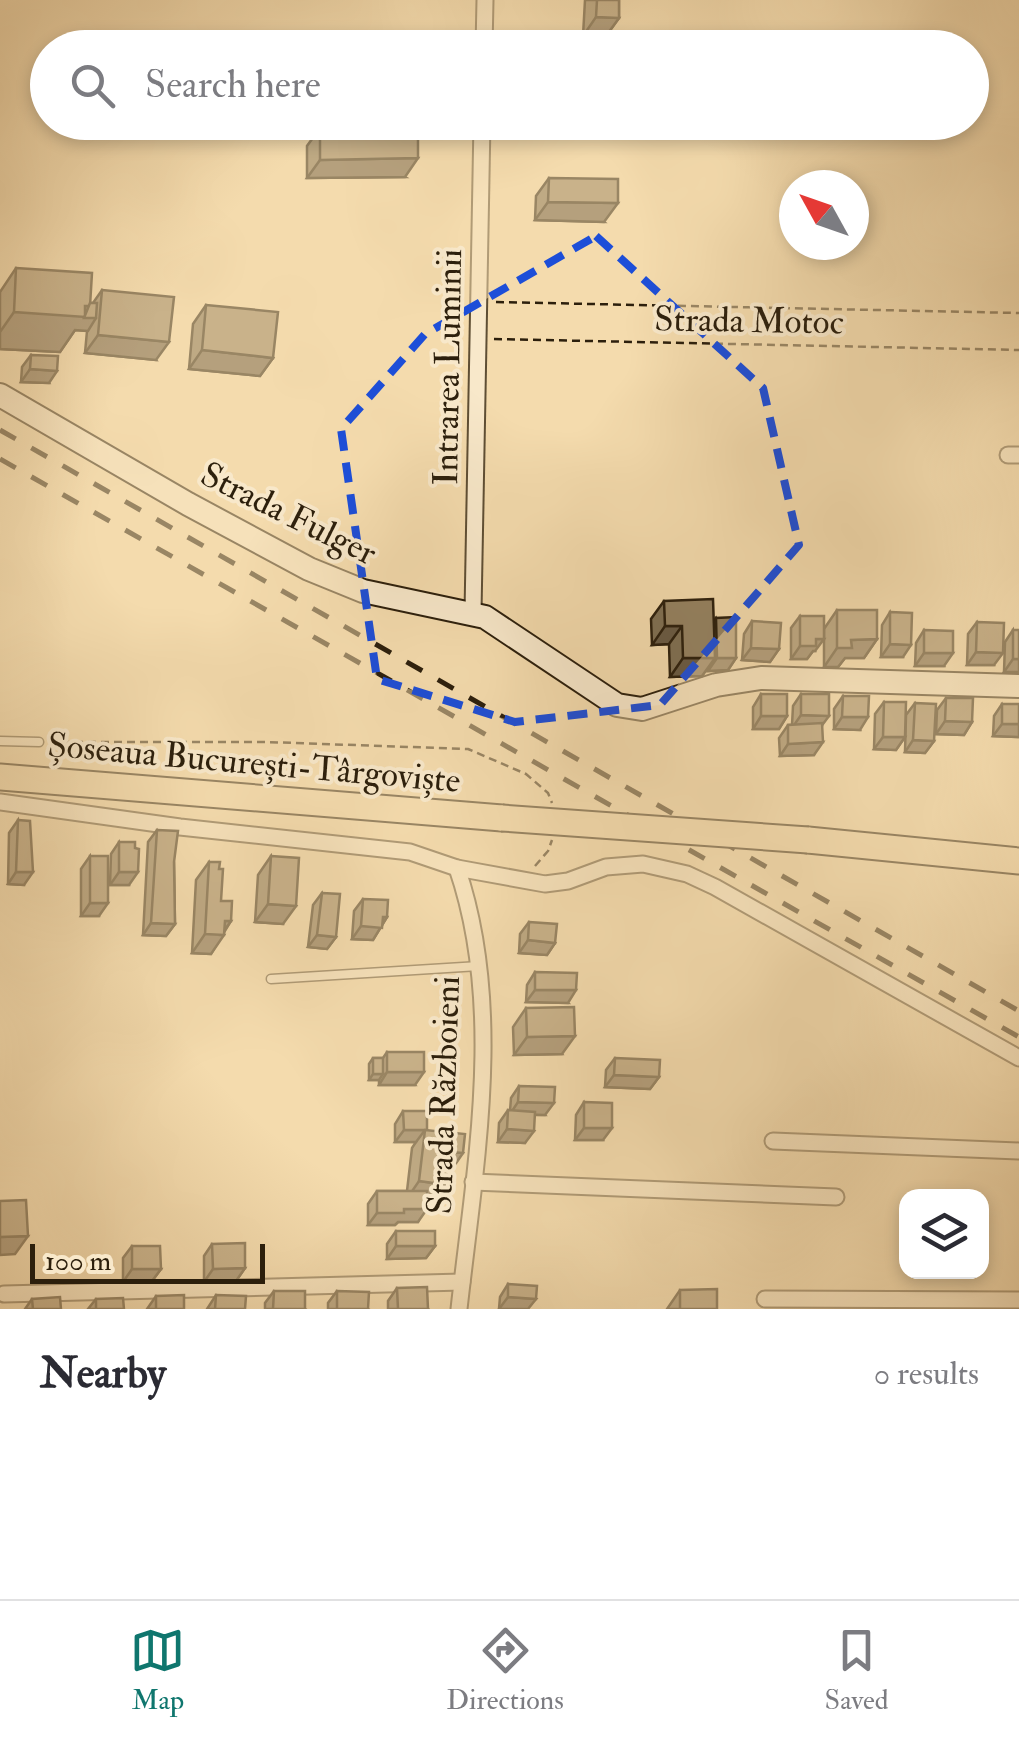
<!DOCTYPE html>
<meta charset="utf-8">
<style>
:root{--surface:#fff;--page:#f7f7f7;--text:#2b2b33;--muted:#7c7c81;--line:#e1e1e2;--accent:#0f766e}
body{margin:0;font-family:"IM FELL Double Pica",serif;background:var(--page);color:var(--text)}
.controls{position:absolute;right:30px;bottom:30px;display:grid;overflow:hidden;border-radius:20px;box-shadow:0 5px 15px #0003}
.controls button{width:90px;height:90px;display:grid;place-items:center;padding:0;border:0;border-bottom:2px solid var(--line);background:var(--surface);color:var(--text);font:50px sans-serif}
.compass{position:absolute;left:779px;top:170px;width:90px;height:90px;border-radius:50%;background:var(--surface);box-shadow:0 5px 15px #0003;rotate:310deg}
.scale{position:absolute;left:30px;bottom:25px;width:235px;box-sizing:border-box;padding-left:10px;border:5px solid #2c1f0c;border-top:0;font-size:28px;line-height:35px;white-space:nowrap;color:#2c1f0c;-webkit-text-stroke:8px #f8e8ca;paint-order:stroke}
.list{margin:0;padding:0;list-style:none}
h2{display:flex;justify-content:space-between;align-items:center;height:130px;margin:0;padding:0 40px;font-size:42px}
h2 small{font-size:32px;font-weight:400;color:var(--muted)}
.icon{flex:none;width:55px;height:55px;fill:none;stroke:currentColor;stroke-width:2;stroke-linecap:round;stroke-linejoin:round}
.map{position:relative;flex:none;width:1019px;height:1309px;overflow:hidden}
.search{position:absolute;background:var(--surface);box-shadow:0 5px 15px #0003;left:30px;right:30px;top:30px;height:110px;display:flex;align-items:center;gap:25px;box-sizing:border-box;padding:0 35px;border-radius:55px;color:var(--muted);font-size:38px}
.sheet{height:290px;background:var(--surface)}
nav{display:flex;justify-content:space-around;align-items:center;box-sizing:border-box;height:140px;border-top:2px solid var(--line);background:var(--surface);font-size:28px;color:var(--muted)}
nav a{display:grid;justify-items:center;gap:5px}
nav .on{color:var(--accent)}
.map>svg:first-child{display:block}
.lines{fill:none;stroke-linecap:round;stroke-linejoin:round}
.lane-casing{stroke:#5e4e34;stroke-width:11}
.street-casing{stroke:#5e4e34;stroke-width:19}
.secondary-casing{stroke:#2c1f0c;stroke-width:26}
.primary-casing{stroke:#2c1f0c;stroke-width:29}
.path{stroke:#2c1f0c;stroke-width:2.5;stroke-dasharray:8 5;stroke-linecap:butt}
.lane{stroke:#f8e8ca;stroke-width:8}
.street{stroke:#f8e8ca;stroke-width:15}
.secondary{stroke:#f8e8ca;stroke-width:22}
.primary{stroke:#f4dbad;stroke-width:25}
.rail{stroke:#2c1f0c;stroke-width:5;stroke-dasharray:18 18;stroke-linecap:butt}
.primary-bridge-casing{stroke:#2c1f0c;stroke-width:29;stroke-linecap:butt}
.primary-bridge{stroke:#f4dbad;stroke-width:25}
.wall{fill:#7f6f53;stroke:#2c1f0c;stroke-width:2.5}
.shaded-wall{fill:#685a43;stroke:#2c1f0c;stroke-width:2.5}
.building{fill:#948160;stroke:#2c1f0c;stroke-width:2.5}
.marked{fill:none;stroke:#1d4ed8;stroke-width:8;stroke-dasharray:20 12;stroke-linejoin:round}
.labels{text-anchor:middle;stroke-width:8;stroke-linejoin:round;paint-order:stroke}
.street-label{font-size:35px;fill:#2c1f0c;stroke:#f8e8ca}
</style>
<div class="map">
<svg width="1019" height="1309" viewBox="0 0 1019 1309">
<rect width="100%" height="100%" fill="#f4dbad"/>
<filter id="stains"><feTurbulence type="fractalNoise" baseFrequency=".002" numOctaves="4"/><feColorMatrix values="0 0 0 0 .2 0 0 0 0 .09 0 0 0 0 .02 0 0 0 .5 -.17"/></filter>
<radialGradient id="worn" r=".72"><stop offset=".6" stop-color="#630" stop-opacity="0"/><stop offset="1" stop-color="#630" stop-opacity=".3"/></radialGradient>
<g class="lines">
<g class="lane-casing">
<g id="lane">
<polyline points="0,741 39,742"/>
<polyline points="271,979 479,966"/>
</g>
</g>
<g class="street-casing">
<g id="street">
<polyline points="484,48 485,0"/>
<polyline points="1008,455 1019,455"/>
<polyline points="473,612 482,122"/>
<polyline points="0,802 180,827 410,852 457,868 545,884 568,881 606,867 643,864 687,874 715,887 1019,1058"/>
<path d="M457,868C505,1008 475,1165 459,1309"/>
<polyline points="773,1141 1019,1151"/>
<polyline points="473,1182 836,1197"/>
<polyline points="4,1294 462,1282"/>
<polyline points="765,1299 1019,1300"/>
</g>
</g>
<g class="secondary-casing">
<polyline id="secondary" points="0,395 188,504 309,569 363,591 485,617 617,705 642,709 716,685 761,678 1019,686"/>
</g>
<g class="primary-casing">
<g id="primary">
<polyline points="0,777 502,818"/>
<polyline points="808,840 1019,861"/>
</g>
</g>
<g class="path">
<polyline points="496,302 1019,313"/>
<polyline points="494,339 1019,350"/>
<polyline points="49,742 266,742 468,749 526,774 548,793 552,803"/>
<polyline points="535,866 548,851 552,840"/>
</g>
<use href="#lane" class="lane"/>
<use href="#street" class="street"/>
<use href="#secondary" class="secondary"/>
<use href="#primary" class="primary"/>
<g class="rail">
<polyline points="0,430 1019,1011"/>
<polyline points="0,459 1019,1037"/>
</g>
<g class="primary-bridge-casing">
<polyline id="primary-bridge" points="502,818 808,840"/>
</g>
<use href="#primary-bridge" class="primary-bridge"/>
</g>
<g class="wall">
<polygon points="585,0 619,0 619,18 606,36 583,36"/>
<polygon points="320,128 405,177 307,178 307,146"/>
<polygon points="549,178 604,222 535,220 536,196"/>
<polygon points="16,268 90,303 93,303 102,290 156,360 85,353 87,331 75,330 60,352 0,349 0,292"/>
<polygon points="206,305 273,358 260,376 189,369 193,324"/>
<polygon points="31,355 49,383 21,382 22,367"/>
<polygon points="664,601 714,621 716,618 736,658 728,670 708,671 708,667 702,676 670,677 669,644 652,645 651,619"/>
<polygon points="837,610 877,639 864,658 845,658 838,667 824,667 824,629"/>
<polygon points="890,612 903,657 881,657 882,625"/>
<polygon points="800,616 815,651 813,651 807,659 791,659 791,628"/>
<polygon points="752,621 779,649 770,662 742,660 744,634"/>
<polygon points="977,622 994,665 967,665 968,634"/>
<polygon points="924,630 944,666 915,666 916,643"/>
<polygon points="1013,630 1019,672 1004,672 1005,642"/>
<polygon points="761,694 787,716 779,729 753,729 753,707"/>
<polygon points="801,694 822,726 814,755 780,756 779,738 788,725 792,725 793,706"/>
<polygon points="843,696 860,730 834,729 834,709"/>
<polygon points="946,698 972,722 964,735 936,734 937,710"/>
<polygon points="884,702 905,737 896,750 874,749 875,714"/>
<polygon points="915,703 934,741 925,753 905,752 906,715"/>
<polygon points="1002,704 1019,737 993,736 994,716"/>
<polygon points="18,820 24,885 8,884 9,833"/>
<polygon points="157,830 174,862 175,924 166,936 143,935 148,842"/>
<polygon points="119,842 129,885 110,885 111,854"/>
<polygon points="90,856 99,916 81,916 81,869"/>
<polygon points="271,856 283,924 255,922 258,875"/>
<polygon points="209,862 221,901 231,921 211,954 192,953 196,880"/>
<polygon points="322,893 336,937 327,949 308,947 313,905"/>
<polygon points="363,899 387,917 373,940 352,939 354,911"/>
<polygon points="529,922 555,943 547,955 519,953 520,934"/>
<polygon points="535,972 568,1003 526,1002 527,985"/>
<polygon points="526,1008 562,1054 514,1055 513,1027"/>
<polygon points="387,1052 415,1085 379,1085 379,1080 369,1080 369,1064 373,1058 383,1058"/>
<polygon points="615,1058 659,1077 650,1089 605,1087 606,1070"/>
<polygon points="519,1086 545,1115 535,1115 525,1143 498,1142 499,1123 508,1110 510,1111 511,1098"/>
<polygon points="584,1102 603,1140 575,1140 576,1115"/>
<polygon points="403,1111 427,1130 449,1172 435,1203 427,1202 418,1222 398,1222 395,1225 368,1225 368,1204 377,1191 407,1191 412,1148 416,1142 395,1142 395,1124"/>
<polygon points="396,1231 435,1246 426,1258 387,1259 387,1244"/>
<polygon points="212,1244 245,1268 236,1281 204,1282 204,1256"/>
<polygon points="132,1246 161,1269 152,1281 123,1282 123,1258"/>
<polygon points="508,1284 528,1309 499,1309 500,1297"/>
<polygon points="397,1288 428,1309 388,1309 388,1301"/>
<polygon points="680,1290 717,1309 667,1309"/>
<polygon points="274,1291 305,1309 265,1309 265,1303"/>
<polygon points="337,1291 368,1309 328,1309 328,1303"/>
<polygon points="216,1295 245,1309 207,1309"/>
<polygon points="156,1296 184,1309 147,1309"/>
<polygon points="32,1299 61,1309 25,1309"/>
<polygon points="96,1299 124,1309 88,1309"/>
</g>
<g class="shaded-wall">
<polygon points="596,17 619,18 606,36 583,36"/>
<polygon points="418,158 405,177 307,178 320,160"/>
<polygon points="548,202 618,203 604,222 535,220"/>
<polygon points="85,306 90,306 96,318 88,331 75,330 60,352 0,349 0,332 14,312"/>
<polygon points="98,335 169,342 156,360 85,353"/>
<polygon points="202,350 273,358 260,376 189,369"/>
<polygon points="30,369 57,371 49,383 21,382"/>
<polygon points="665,626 682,626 669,644 652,645"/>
<polygon points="816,639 824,639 815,651 813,651 807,659 791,659 800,646"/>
<polygon points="877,639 864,658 845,658 838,667 824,667 837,648 851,640"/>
<polygon points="890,644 911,645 903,657 881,657"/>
<polygon points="751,648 779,649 770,662 742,660"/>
<polygon points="976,652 1003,653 994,665 967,665"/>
<polygon points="924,653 953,653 944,666 915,666"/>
<polygon points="683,658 715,658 702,676 670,677"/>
<polygon points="717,658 736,658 728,670 708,671"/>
<polygon points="1013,659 1019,659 1019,672 1004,672"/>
<polygon points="801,715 829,716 820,728 792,728"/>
<polygon points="761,716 787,716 779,729 753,729"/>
<polygon points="842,717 868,717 860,730 834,729"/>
<polygon points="945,721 972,722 964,735 936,734"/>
<polygon points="1002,724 1019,724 1019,737 993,736"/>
<polygon points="883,737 905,737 896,750 874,749"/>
<polygon points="913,740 934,741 925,753 905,752"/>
<polygon points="823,742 814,755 780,756 788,744"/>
<polygon points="16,872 33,872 24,885 8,884"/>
<polygon points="119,872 138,872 129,885 110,885"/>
<polygon points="90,903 108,903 99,916 81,916"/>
<polygon points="268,904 296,906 283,924 255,922"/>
<polygon points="383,917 387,917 373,940 352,939 361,926"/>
<polygon points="225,921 231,921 221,935 224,935 211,954 192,953 205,934"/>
<polygon points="151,923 175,924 166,936 143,935"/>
<polygon points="317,935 336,937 327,949 308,947"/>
<polygon points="528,940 555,943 547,955 519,953"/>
<polygon points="535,990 576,990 568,1003 526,1002"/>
<polygon points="575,1036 562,1054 514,1055 527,1037"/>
<polygon points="387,1072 424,1072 415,1085 379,1085"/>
<polygon points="373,1074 383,1074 379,1080 369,1080"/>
<polygon points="614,1075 659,1077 650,1089 605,1087"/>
<polygon points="518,1102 554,1103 545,1115 510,1114"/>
<polygon points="584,1128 612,1128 603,1140 575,1140"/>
<polygon points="507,1129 534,1131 525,1143 498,1142"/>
<polygon points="404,1130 425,1130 416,1142 395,1142"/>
<polygon points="451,1152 463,1153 450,1172"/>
<polygon points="419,1181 448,1185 435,1203 406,1200"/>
<polygon points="404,1209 427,1209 418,1222 398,1222 395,1225 368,1225 377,1213"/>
<polygon points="28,1236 15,1254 0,1255 0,1237"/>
<polygon points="396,1246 435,1246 426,1258 387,1259"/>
<polygon points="245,1268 236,1281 204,1282 213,1269"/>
<polygon points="132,1269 161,1269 152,1281 123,1282"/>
<polygon points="508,1297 536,1299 528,1309 499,1309"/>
</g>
<g class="building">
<polygon points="597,0 619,0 619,18 596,17"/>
<polygon points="418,126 418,158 320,160 320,128"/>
<polygon points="549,178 618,179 618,203 548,202"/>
<polygon points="16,268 92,273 90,306 85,306 85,317 14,312"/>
<polygon points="102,290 174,297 169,342 98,335"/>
<polygon points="90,303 97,303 96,318 84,318"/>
<polygon points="206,305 278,312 273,358 202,350"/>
<polygon points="31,355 58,356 57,371 30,369"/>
<polygon points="713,599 715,658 683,658 682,626 665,626 664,601"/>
<polygon points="837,610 877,610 877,639 851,640 852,648 837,648"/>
<polygon points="890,612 912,613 911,645 890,644"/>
<polygon points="800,616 824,616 824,639 816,639 816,646 800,646"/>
<polygon points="736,617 736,658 717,658 716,618"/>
<polygon points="752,621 781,623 779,649 751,648"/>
<polygon points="977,622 1004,623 1003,653 976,652"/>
<polygon points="924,630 953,631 953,653 924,653"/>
<rect x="1013" y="630" width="6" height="29"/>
<rect x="761" y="694" width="26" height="22"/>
<polygon points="801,694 829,694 829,716 801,715"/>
<polygon points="843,696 869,696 868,717 842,717"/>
<polygon points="946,698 973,698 972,722 945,721"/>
<polygon points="884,702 906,702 905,737 883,737"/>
<polygon points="915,703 936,704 934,741 913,740"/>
<rect x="1002" y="704" width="17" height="20"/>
<polygon points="822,723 823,742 788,744 788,725"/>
<polygon points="18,820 30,821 33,872 16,872"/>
<polygon points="157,830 178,831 174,862 175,924 151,923"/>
<polygon points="119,842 135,842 135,848 139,849 138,872 119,872"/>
<rect x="90" y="856" width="18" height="47"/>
<polygon points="271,856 299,858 296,906 268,904"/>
<polygon points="209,862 220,862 219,869 223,869 221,901 232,901 231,921 225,921 224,935 205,934"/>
<polygon points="322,893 340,894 336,937 317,935"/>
<polygon points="363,899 388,900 387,917 383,917 382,928 361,926"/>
<polygon points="529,922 557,924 555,943 528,940"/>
<polygon points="535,972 577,973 576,990 535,990"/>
<polygon points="574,1007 575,1036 527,1037 526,1008"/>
<rect x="387" y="1052" width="37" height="20"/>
<rect x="373" y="1058" width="10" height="16"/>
<polygon points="615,1058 660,1060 659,1077 614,1075"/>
<polygon points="519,1086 555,1087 554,1103 518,1102"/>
<polygon points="584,1102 612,1103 612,1128 584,1128"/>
<polygon points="508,1110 535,1112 534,1131 507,1129"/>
<polygon points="403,1111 427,1111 427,1130 404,1130"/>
<polygon points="425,1130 465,1134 463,1153 451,1152 448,1185 419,1181"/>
<polygon points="377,1191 427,1191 427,1209 404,1209 404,1213 377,1213"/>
<polygon points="26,1200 28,1236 0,1237 0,1201"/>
<rect x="396" y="1231" width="39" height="15"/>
<polygon points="245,1243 245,1268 213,1269 212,1244"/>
<polygon points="132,1246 160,1246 161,1269 132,1269"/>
<polygon points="508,1284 537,1286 536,1299 508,1297"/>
<polygon points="427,1287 428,1309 398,1309 397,1288"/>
<polygon points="717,1289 717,1309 680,1309 680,1290"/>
<polygon points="274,1291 305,1291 305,1309 273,1309"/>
<polygon points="337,1291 369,1292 368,1309 337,1309"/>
<polygon points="184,1295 184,1309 156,1309 156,1296"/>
<polygon points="216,1295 246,1296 245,1309 215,1309"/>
<polygon points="60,1297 61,1309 33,1309 32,1299"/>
<polygon points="123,1298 124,1309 96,1309 96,1299"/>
</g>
<path d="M0 0H1019V1309H0ZM596,236L763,388L799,545L660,705L515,722L377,679L341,429L425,334Z" fill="#f4dbad" fill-opacity=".55" fill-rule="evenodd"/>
<path class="marked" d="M596,236L763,388L799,545L660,705L515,722L377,679L341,429L425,334Z"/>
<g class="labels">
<g class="street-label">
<text transform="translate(749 320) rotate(1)" y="12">Strada Motoc</text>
<text transform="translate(447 367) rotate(-89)" y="12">Intrarea Luminii</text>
<text transform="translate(289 513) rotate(26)" y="12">Strada Fulger</text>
<text transform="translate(254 762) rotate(5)" y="12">Șoseaua București-Târgoviște</text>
<text transform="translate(443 1095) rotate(-88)" y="12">Strada Războieni</text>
</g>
</g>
<rect width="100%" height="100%" filter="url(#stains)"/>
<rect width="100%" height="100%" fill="url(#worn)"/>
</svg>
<div class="controls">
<button><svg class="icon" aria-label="layers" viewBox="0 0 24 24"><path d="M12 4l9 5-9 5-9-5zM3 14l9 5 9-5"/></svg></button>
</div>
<svg class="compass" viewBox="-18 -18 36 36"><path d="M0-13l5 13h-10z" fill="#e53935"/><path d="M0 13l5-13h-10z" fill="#7c7c81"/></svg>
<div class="scale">100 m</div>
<div class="search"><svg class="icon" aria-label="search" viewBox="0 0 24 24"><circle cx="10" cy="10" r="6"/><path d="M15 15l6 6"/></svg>Search here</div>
</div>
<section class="sheet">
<h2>Nearby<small>0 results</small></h2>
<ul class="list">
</ul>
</section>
<nav>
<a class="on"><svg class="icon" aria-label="map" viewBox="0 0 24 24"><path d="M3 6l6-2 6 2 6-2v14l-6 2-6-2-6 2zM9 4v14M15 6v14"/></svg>Map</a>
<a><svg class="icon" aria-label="directions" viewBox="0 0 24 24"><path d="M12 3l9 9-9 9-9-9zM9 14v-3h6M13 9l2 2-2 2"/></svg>Directions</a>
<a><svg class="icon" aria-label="saved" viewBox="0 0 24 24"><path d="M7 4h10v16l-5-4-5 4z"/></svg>Saved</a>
</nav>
